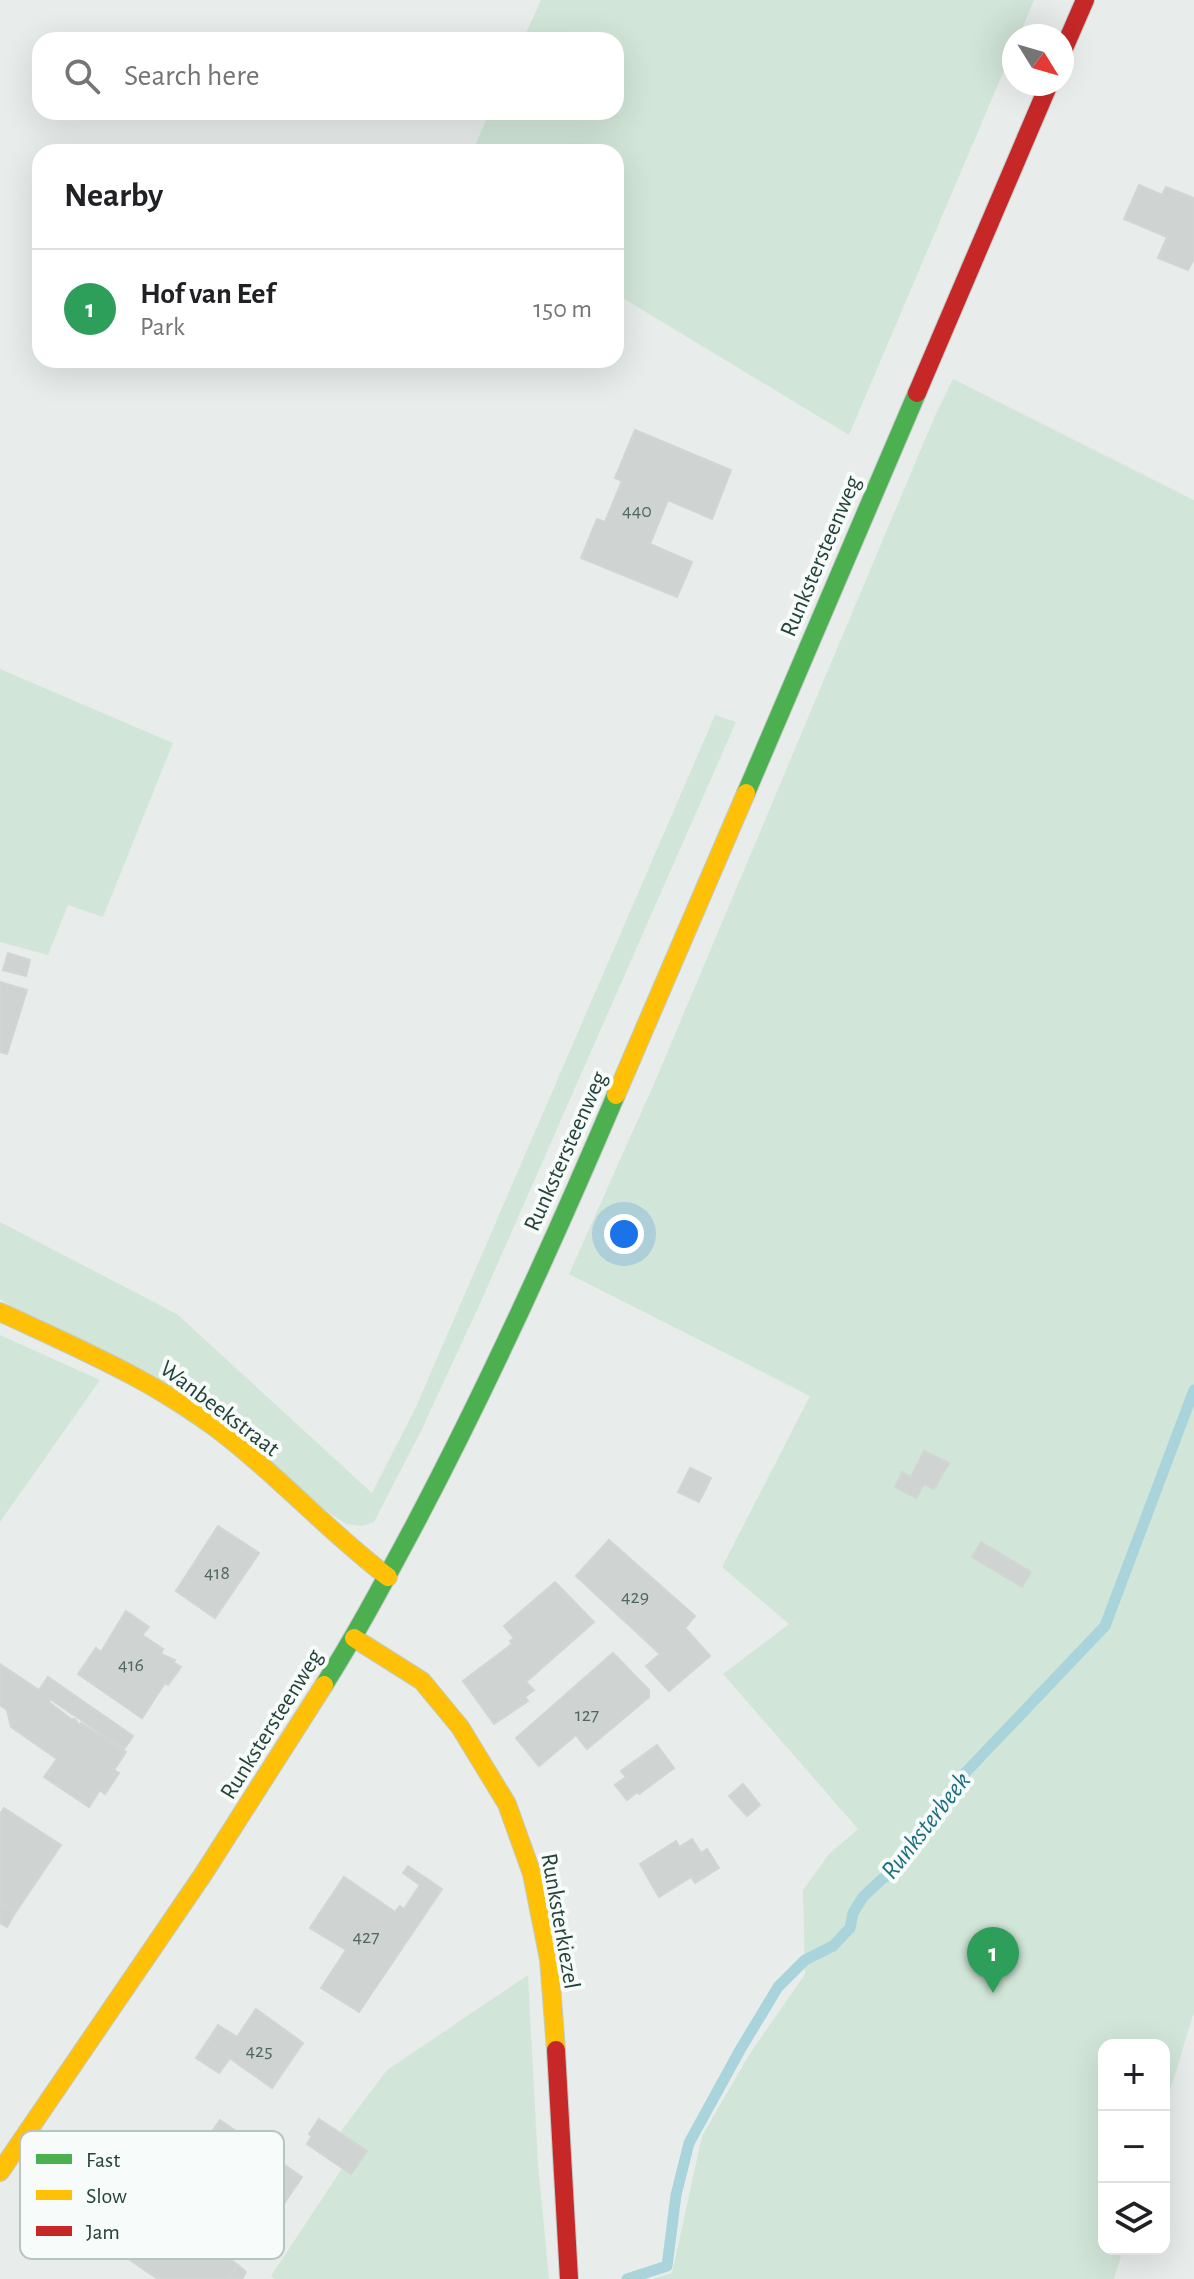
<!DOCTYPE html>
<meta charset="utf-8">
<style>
:root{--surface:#fff;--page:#f6f6f6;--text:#202124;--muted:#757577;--line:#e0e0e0;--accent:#697e78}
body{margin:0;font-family:"Alegreya Sans",sans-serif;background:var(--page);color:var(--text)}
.controls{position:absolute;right:24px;bottom:24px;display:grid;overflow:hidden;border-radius:16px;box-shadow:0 8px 32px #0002}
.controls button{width:72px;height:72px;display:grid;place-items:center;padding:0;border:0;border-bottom:2px solid var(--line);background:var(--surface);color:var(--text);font:40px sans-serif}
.compass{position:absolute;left:1002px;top:24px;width:72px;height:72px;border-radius:50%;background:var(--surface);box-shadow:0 8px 32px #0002;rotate:127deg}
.you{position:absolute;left:624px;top:1234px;width:28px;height:28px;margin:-20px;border:6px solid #fff;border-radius:50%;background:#1a73e8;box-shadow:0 0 0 12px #1a73e833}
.badge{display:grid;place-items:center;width:52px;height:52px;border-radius:50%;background:var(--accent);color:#fff;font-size:26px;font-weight:700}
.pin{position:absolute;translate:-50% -66px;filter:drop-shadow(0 2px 4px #0008)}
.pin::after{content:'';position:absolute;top:42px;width:28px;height:24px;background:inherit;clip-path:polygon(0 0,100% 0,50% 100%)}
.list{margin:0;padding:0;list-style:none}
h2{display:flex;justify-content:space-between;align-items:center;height:104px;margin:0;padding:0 32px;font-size:34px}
h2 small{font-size:26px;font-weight:400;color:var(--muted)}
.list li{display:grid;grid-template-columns:52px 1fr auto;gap:24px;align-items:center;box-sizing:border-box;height:120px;padding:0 32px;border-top:2px solid var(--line)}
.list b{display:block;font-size:30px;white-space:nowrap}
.list p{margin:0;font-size:26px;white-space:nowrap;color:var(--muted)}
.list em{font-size:26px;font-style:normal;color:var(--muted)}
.icon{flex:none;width:44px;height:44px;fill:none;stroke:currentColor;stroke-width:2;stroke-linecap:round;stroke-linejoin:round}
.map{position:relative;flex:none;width:1194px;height:2279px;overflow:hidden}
.search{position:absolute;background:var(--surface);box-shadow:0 8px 32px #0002;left:32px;top:32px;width:592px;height:88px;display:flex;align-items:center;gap:20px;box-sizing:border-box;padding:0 28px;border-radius:24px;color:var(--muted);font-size:30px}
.panel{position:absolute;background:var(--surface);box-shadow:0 8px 32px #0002;left:32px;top:144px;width:592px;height:224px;border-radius:24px}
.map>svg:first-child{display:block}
.green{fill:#d1e6d8}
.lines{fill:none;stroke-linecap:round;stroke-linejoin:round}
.stream{stroke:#a9d4db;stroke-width:11}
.building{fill:#cfd4d2;stroke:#d1d6d4;stroke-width:2}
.fast-casing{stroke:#c3cbc8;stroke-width:20}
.slow-casing{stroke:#c3cbc8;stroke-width:20}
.jam-casing{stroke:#c3cbc8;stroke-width:20}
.fast{stroke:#4caf50;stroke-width:18}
.slow{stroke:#ffc107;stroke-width:18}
.jam{stroke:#c62828;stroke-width:18}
.labels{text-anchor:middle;stroke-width:8;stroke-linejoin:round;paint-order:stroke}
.number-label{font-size:20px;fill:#506761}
.street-label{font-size:24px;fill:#24423a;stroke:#f7fbf9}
.water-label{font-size:26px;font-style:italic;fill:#1c6f80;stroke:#f7fbf9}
.key{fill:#f7fbf9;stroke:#b8c4c0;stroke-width:2}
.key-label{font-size:22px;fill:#24423a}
</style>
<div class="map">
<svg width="1194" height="2279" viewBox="0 0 1194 2279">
<rect width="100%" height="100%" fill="#e8edeb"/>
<g class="green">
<polygon points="541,0 1034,0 1019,36 1014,36 1014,47 849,435 616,294 616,152 472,152 490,112 616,112 616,40 523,40"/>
<polygon points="953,379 1194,500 1194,2012 1164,2111 1164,2045 1104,2045 1104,2249 1123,2249 1114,2279 652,2279 672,2273 702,2136 749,2055 805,1974 803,1890 829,1854 858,1829 723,1674 789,1624 722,1567 810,1396 569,1274 657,1077 934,418"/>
<polygon points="0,669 173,743 103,917 68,905 48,955 0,942"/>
<polygon points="715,715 736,722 483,1297 421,1431 374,1522 362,1526 346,1524 0,1299 0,1222 177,1314 372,1493 416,1407"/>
<polygon points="0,1335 100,1380 0,1522"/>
<polygon points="528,1975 538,2164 549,2279 275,2279 271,2276 347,2161 329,2147 387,2070"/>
</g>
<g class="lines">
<polyline class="stream" points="627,2279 667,2266 676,2195 689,2143 740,2050 778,1987 805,1960 833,1946 850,1928 853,1913 863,1897 882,1879 895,1870 909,1844 966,1772 1105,1626 1194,1390"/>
</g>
<g class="building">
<polygon points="1139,185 1162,195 1166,187 1194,198 1194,259 1188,270 1158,258 1167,237 1124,219"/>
<polygon points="635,430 731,470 712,519 668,500 650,544 692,562 677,597 581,558 597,519 605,522 622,481 615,478"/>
<polygon points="8,953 30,960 26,976 3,970"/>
<polygon points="0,982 27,990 7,1054 0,1052"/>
<polygon points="924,1451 949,1463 934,1489 924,1484 916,1498 895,1487 902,1472 911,1477"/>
<polygon points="690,1468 711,1478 699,1502 678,1492"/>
<polygon points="218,1526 259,1553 215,1618 176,1591"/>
<polygon points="609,1540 695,1616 685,1628 710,1656 669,1691 646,1666 660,1654 576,1576"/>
<polygon points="981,1542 1031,1572 1022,1587 972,1557"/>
<polygon points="555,1582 594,1622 526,1682 534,1690 525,1697 528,1701 494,1724 463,1681 512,1644 510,1641 514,1638 504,1626"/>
<polygon points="126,1611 149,1627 142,1635 163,1649 161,1654 175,1660 173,1662 181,1667 168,1685 165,1683 142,1718 78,1674 96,1648 101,1652"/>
<polygon points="613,1653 649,1690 649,1697 587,1749 576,1735 539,1766 516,1738"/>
<polygon points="0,1664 39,1690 48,1677 133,1736 124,1749 50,1699 49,1702 71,1719 75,1719 79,1725 81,1723 126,1752 114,1770 119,1773 105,1794 100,1790 89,1807 44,1777 57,1759 11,1727 7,1710 0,1705"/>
<polygon points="657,1745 674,1768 639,1794 637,1792 627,1800 615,1785 626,1777 621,1771"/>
<polygon points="743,1784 760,1805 747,1816 729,1796"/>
<polygon points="4,1808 61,1845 15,1913 0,1903 0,1814"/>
<polygon points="692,1839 701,1853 707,1849 719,1868 695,1883 691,1877 659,1897 640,1864 676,1841 679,1847"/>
<polygon points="408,1866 442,1889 359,2012 321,1988 346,1950 310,1928 344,1877 395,1912 400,1906 404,1909 420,1885 403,1873"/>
<polygon points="0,1903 15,1913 7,1927 0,1923"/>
<polygon points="256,2009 303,2043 272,2088 207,2042 218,2025 237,2037"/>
<polygon points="207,2042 230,2058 219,2073 196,2058"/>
<polygon points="319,2119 367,2151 351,2174 307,2144 312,2136 309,2134"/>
<polygon points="220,2120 302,2177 268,2227 185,2171"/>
<polygon points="174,2219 238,2265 228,2279 158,2279 127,2258 145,2232 159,2242"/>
<polygon points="238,2265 246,2272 242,2279 228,2279"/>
</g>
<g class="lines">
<g class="fast-casing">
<g id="fast">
<polyline points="746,793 917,393"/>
<path d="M324,1685C357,1633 385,1580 414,1526C488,1386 554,1241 616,1095"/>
</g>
</g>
<g class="slow-casing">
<g id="slow">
<polyline points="616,1095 746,793"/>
<path d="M0,1312C82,1350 165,1385 235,1443C288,1486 334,1536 388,1577"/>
<polyline points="354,1638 422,1681 460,1727 507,1804 532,1874 549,1959 556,2050"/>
<polyline points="0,2172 204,1873 324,1685"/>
</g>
</g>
<g class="jam-casing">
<g id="jam">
<polyline points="1062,53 1085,0"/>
<polyline points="917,393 1049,84"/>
<polyline points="556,2050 569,2279"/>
</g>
</g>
<use href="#fast" class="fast"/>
<use href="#slow" class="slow"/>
<use href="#jam" class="jam"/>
</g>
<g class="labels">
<g class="number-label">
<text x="637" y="517">440</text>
<text x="217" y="1579">418</text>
<text x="635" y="1603">429</text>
<text x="131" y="1671">416</text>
<text x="587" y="1721">127</text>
<text x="366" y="1943">427</text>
<text x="259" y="2057">425</text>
</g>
<g class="street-label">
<text transform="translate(820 556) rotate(-67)" y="8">Runkstersteenweg</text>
<text transform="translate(565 1151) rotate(-66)" y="8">Runkstersteenweg</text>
<text transform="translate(220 1408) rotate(37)" y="8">Wanbeekstraat</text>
<text transform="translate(271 1724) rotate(-58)" y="8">Runkstersteenweg</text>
<text transform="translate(561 1921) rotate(80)" y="8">Runksterkiezel</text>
</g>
<g class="water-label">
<text transform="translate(925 1825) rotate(-52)" y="9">Runksterbeek</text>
</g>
</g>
<rect x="20" y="2131" width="264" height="128" rx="12" class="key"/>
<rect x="36" y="2154" width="36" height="10" fill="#4caf50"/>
<rect x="36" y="2190" width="36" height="10" fill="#ffc107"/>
<rect x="36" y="2226" width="36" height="10" fill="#c62828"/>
<g class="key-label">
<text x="86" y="2167">Fast</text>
<text x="86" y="2203">Slow</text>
<text x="86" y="2239">Jam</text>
</g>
</svg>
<div class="controls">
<button>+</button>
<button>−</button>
<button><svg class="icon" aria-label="layers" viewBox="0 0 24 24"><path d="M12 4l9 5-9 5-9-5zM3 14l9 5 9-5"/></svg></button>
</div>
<svg class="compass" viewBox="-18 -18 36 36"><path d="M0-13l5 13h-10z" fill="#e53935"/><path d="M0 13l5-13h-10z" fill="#757577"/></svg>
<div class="you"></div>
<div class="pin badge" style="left:993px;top:1993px;background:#2e9e5b">1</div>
<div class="search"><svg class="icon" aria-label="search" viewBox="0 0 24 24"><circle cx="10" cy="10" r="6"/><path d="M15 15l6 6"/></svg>Search here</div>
<section class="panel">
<h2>Nearby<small></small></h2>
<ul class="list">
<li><span class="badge" style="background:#2e9e5b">1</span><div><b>Hof van Eef</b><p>Park</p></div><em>150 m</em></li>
</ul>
</section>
</div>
